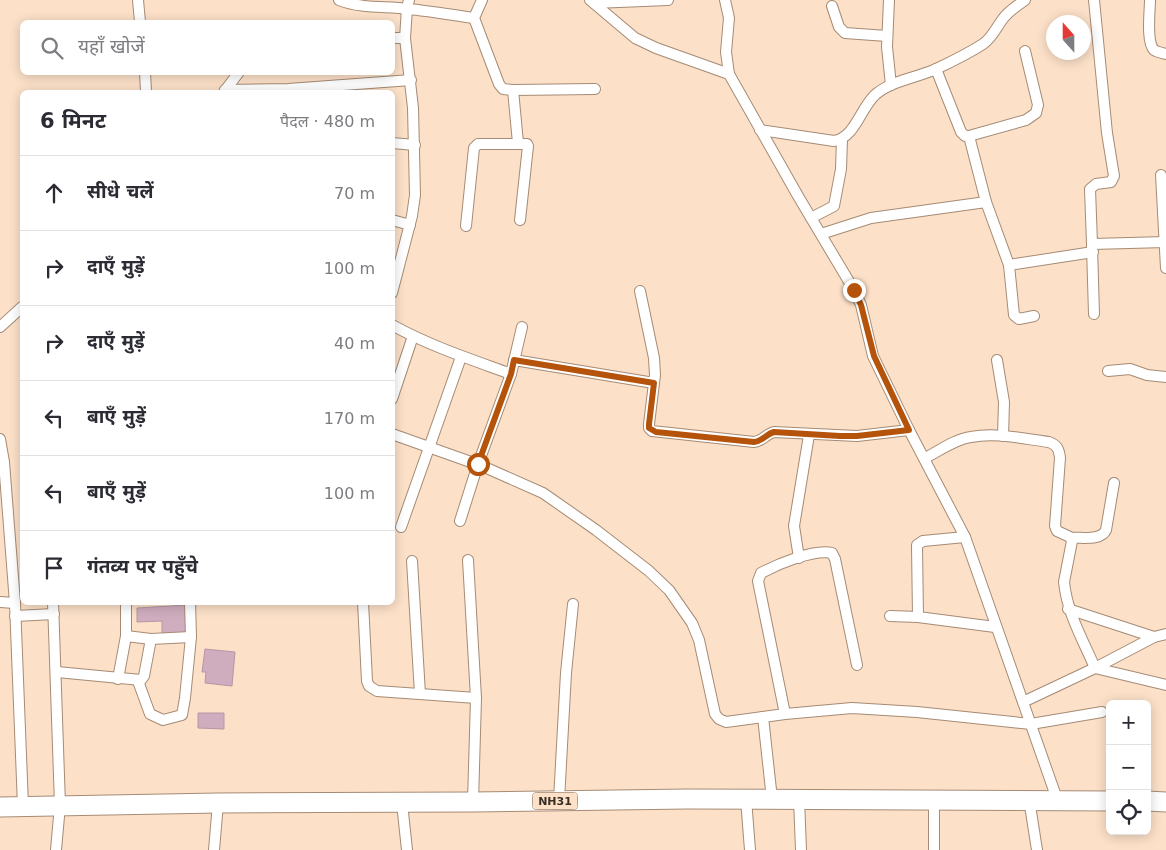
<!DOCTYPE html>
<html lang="hi">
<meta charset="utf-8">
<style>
:root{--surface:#fff;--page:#f2f2f3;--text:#2b2b33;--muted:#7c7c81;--line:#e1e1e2}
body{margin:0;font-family:"DejaVu Sans","Noto Sans Devanagari",sans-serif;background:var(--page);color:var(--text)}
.controls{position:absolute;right:15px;bottom:15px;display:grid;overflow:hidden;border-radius:8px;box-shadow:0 2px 12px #0003}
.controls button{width:45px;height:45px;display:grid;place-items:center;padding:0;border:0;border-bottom:1px solid var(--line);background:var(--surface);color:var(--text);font:25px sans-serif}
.compass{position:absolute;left:1046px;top:15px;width:45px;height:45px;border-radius:50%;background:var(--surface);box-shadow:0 2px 12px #0003;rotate:339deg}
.stop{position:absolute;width:15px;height:15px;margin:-11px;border:4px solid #b45309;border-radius:50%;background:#fff}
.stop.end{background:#b45309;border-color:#fff;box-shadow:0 1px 5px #0008}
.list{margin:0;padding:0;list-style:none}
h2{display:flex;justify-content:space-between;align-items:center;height:65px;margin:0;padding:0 20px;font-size:21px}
h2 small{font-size:16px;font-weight:400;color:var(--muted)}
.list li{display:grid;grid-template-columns:32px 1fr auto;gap:15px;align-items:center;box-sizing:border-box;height:75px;padding:0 20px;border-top:1px solid var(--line)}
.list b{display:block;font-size:19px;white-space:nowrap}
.list em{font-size:16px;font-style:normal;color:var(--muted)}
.icon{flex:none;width:28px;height:28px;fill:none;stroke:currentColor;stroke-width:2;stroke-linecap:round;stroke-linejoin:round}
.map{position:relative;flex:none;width:1166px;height:850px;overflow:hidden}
.search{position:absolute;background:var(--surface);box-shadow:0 2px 12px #0003;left:20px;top:20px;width:375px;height:55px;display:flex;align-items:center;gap:12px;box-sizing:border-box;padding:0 18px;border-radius:8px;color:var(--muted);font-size:19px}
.panel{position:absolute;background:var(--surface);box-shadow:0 2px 12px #0003;left:20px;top:90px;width:375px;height:515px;border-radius:8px}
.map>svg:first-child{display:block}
.building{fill:#cfadbe;stroke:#b696a6}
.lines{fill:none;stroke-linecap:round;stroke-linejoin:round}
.street-casing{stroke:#a58b75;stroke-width:12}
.highway-casing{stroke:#a58b75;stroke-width:21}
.street{stroke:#fff;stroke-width:10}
.highway{stroke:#fff;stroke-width:19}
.route{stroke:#b45309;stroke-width:6}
.labels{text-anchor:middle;stroke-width:4.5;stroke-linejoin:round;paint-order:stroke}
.shield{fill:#fce0c8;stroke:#726354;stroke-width:1}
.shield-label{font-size:11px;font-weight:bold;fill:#372d23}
</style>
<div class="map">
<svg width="1166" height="850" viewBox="0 0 1166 850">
<rect width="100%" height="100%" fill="#fce0c8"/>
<g class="building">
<polygon points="187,605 189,636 162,637 162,621 137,622 137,608"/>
<polygon points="205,649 235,652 232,686 205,683 206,672 202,672"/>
<polygon points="198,713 224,713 224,729 198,728"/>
</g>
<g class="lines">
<g class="street-casing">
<g id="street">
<polyline points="138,0 140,22"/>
<path d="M339,0C362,9 385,6 408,9C430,11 452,15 474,18"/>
<polyline points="482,0 474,18 499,84 503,89 513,90 595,89"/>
<polyline points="590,0 635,38 656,48 729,74"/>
<polyline points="725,0 729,18 726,52 729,74 798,196 854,290 861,305 873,356 909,430 965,537 1057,799"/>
<polyline points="889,0 887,47 891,85"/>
<polyline points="1094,0 1107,133 1114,176 1111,182 1096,184 1090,189 1092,244 1166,242"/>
<path d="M1150,0C1150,11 1146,42 1154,50C1157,52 1162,53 1166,54"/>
<polyline points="594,3 668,0"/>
<polyline points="832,6 839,27 845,33 887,36"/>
<polyline points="392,38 405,38"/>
<polyline points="936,69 961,132 965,136 969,136 1026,120 1036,113 1038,105 1025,51"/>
<polyline points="145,72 146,92"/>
<polyline points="225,90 288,89 411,80"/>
<polyline points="513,90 518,143"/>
<polyline points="224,92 239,72"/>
<path d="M760,130L834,141C856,137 860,108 876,94C893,80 916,78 936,69C951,62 969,53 983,44C992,38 996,28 1002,20C1008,11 1017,6 1025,0"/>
<polyline points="969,136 986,202 1009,265 1014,315 1019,319 1034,316"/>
<polyline points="392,143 415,145"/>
<polyline points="1161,175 1166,268"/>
<polyline points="811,218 834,206 841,169 842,139"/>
<polyline points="392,220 410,225"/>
<polyline points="466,226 474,148 478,144 527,144 528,146 520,220"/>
<polyline points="821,234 871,218 986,202"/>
<polyline points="1092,247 1094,314"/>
<polyline points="1009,265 1093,252"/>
<path d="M640,291L654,358L655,375L649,424V428L652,431L754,442C763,441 766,434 774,432L857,436L909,430"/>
<polyline points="392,293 412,216 415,195 413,108 405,38 407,8 409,0"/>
<path d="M392,325C430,346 470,359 511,374"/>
<polyline points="0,327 22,307"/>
<polyline points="514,360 654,383"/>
<polyline points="997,360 1004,402 1003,436"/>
<polyline points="1108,371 1130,369 1147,375 1166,377"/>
<polyline points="392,399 413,336"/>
<polyline points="392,434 482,466 543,493 596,530 649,571 669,590 692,623 699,640 715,714 719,719 726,722 785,714 852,708 917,712 1031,724 1102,712"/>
<polyline points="0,439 4,462 15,603 23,806"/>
<path d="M925,458C939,451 955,439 971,437C996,432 1024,439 1049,442C1057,445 1059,449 1060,458L1055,526L1057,531L1070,537L1072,541L1064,582C1067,613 1083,640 1095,668L1166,685"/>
<polyline points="460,521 478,464 511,374 522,327"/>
<polyline points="401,527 461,357"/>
<path d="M1071,538C1082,537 1101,541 1106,530L1114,483"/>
<polyline points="799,558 794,526 809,435"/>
<polyline points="468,560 476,698 473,802"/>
<polyline points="412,561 420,694"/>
<polyline points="0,602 15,603"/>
<polyline points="53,602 60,805 56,850"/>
<polyline points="363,602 367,681 369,686 377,691 476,698"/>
<polyline points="1068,609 1154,637"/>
<polyline points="15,616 54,614"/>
<polyline points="890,616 918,617 995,627"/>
<polyline points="918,617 917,545 923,541 965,537"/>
<polyline points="126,636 151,639 191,637"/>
<polyline points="57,672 141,680 144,676 151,639"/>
<polyline points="118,679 126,636 126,602"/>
<polyline points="138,681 150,714 163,720 182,715 185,698 191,637 190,602"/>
<polyline points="1023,702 1095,668 1154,637 1166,634"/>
<path d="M785,714L758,581L761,573C778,564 813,549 832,553L835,559L857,665"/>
<polyline points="763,717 772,799"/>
<polyline points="746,799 750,850"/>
<polyline points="799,799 801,850"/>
<polyline points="1029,799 1037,850"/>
<polyline points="559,800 566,673 573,604"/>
<polyline points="402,803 407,850"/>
<polyline points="214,850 218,803"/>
<polyline points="934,850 934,799"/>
</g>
</g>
<g class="highway-casing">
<g id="highway">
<polyline points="1147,801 1166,802"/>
<polyline points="0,807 218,803 473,802 687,799 1110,801"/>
</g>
</g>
<use href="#street" class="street"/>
<use href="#highway" class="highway"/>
</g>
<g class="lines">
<path class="route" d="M478,464L511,374L514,360L654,383L649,424V428L656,432L754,442C763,441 766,434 774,432L840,436H857L909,430L874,356L861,305L854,290"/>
</g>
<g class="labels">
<rect class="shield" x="532.5" y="792.5" width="45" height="17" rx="4"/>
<g class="shield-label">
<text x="555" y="805">NH31</text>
</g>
</g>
</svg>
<div class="controls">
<button>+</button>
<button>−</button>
<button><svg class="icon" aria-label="locate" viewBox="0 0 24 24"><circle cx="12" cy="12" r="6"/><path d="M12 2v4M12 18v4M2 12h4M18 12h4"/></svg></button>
</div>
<svg class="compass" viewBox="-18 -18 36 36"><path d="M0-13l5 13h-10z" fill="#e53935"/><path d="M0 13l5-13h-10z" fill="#7c7c81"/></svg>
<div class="stop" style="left:478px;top:464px"></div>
<div class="stop end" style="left:854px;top:290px"></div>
<div class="search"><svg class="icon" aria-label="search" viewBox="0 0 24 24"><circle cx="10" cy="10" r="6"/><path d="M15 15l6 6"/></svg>यहाँ खोजें</div>
<section class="panel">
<h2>6 मिनट<small>पैदल · 480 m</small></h2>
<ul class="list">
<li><svg class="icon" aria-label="ahead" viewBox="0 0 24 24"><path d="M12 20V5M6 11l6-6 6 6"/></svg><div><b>सीधे चलें</b></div><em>70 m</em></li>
<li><svg class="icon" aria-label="right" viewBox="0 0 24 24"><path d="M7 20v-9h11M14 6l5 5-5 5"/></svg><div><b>दाएँ मुड़ें</b></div><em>100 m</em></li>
<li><svg class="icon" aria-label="right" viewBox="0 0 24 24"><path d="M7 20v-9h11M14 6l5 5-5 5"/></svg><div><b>दाएँ मुड़ें</b></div><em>40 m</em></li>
<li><svg class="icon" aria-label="left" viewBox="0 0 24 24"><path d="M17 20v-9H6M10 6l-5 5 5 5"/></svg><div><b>बाएँ मुड़ें</b></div><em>170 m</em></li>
<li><svg class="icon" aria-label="left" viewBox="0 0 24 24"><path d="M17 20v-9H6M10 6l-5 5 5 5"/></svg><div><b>बाएँ मुड़ें</b></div><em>100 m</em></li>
<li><svg class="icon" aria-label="arrive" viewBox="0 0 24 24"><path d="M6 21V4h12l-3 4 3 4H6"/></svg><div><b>गंतव्य पर पहुँचे</b></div></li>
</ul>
</section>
</div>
